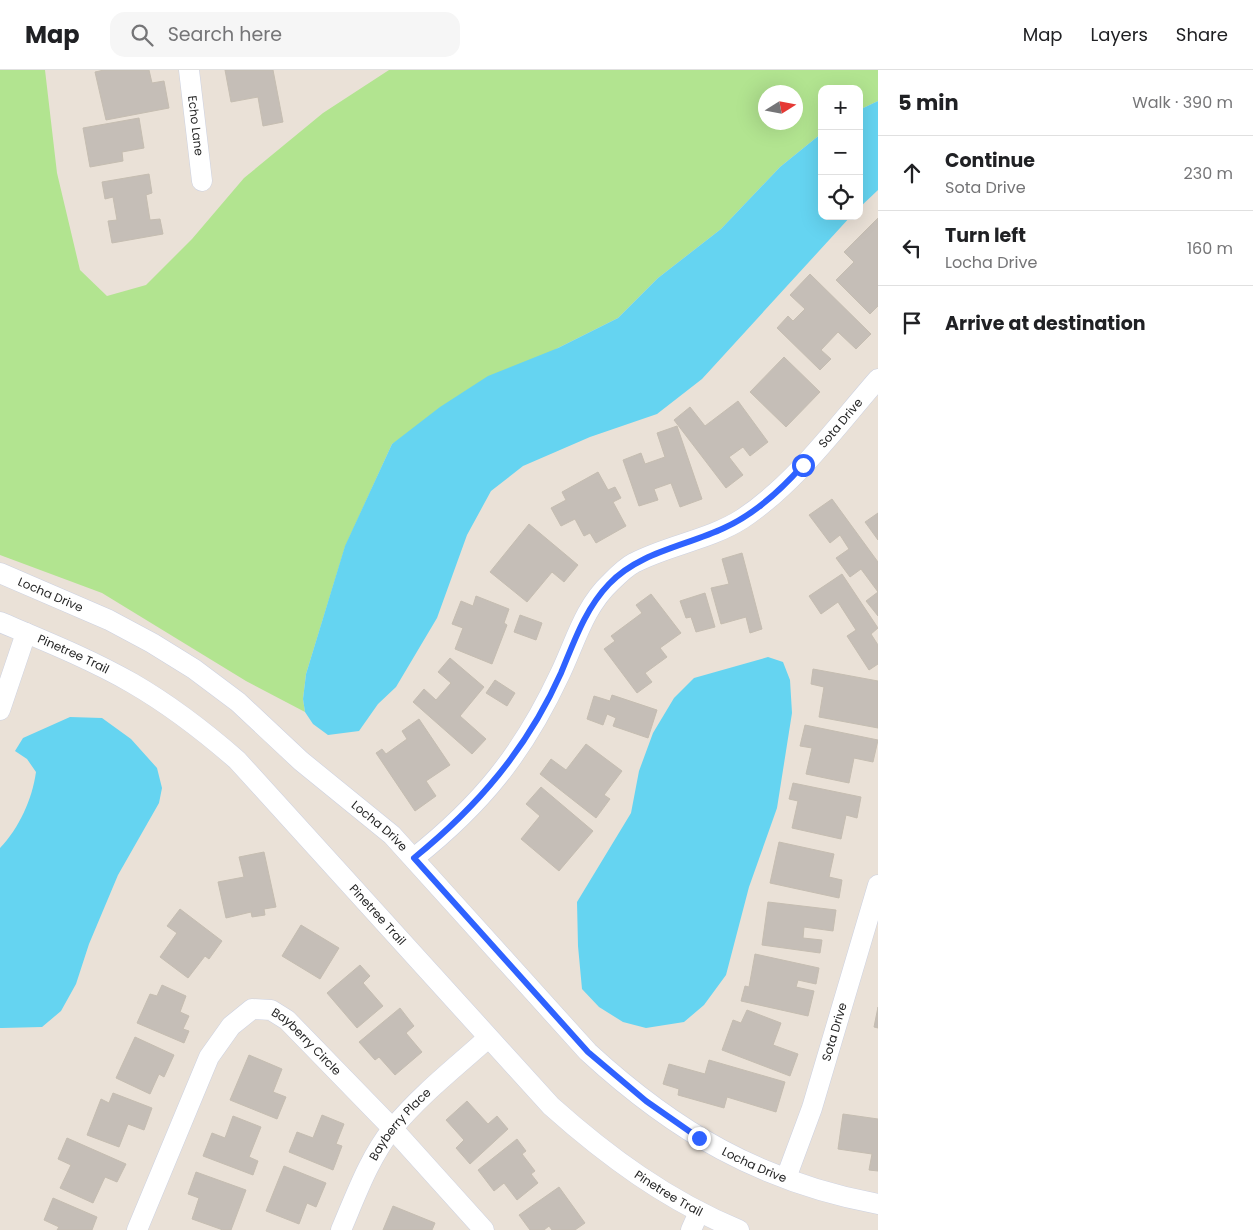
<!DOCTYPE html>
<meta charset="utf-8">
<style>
:root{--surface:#fff;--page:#f6f6f6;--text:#202124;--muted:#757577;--line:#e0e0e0}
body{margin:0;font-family:Poppins,sans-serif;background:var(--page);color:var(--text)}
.controls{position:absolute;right:15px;top:15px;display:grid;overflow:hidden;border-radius:10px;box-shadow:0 5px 20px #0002}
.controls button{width:45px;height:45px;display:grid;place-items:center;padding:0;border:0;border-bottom:1px solid var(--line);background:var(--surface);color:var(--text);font:25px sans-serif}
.compass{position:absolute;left:758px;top:15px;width:45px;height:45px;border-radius:50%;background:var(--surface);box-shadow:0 5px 20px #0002;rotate:79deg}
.stop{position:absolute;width:15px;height:15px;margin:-11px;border:4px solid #2f62ff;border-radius:50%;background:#fff}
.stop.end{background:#2f62ff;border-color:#fff;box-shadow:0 1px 5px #0008}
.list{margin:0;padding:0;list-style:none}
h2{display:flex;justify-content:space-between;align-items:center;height:65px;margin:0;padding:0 20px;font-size:21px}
h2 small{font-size:16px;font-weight:400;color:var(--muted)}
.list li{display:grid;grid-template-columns:32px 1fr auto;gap:15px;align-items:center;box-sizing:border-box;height:75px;padding:0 20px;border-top:1px solid var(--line)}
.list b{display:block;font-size:19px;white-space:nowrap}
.list p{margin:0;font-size:16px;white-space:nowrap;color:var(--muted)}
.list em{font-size:16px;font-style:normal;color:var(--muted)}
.icon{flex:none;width:28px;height:28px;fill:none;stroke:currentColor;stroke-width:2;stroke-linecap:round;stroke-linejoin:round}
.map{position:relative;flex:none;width:878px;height:1160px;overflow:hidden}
header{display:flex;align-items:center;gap:30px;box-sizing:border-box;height:70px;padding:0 25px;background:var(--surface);border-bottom:1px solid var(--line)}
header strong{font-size:24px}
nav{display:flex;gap:28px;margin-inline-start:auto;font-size:18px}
.search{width:350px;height:45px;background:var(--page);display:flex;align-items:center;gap:12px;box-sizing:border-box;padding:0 18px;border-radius:15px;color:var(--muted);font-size:19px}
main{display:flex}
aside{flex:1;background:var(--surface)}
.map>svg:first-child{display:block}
.green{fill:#b2e490;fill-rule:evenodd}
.water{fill:#65d4f1}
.building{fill:#c5beb7;stroke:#c5bdb1}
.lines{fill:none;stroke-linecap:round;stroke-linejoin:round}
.minor-casing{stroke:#ccd1e1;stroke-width:21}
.minor{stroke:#fff;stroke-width:20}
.route{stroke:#2f62ff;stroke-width:6}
.labels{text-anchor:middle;stroke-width:5;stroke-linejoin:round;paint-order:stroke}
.street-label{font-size:12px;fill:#262626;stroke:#fff}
</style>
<header>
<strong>Map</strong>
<div class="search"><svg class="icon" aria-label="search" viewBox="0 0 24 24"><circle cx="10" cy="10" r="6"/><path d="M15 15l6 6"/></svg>Search here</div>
<nav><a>Map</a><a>Layers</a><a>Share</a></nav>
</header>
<main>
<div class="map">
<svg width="878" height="1160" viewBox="0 0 878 1160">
<rect width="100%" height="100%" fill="#eae1d7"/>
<path class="green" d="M0,0H45L57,103L80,200L107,226L146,215L192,169L244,108L323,43L389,0H878V31L859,40V19H822V63L780,97L721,159L658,208L618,248L558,278L392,374L345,477L306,604L303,629L305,642L246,611L102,523L0,485ZM766,22H796V52H766Z"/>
<g class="water">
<polygon points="878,31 878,120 859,138 859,40"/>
<polygon points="822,63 822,146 851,146 702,309 657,344 590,367 523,396 491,421 467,465 437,548 396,617 378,634 359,661 328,665 313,654 305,642 303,629 306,604 345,476 392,374 440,337 488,306 558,278 618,248 658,208 721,159 780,97"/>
<polygon points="768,587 783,592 790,610 792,643 777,738 749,817 726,905 704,935 684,952 646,958 623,952 599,937 582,919 578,876 577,832 631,743 639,701 653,663 674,628 694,608"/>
<path d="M70,647L102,648L131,669L157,698L162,718L159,733L118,805L89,874L76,914L61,941L42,957L2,958H0V778C19,758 32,730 36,702L27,689L15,681L23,668Z"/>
</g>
<g class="building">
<polygon points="104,0 149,0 152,13 164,11 169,38 106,50 95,2"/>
<polygon points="225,0 273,0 283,52 263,56 258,27 231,32"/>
<polygon points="139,48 144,78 122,82 123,91 90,97 83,58"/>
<polygon points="149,104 152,123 146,125 150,150 160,149 163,164 112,173 108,151 117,150 113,127 105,129 102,112"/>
<polygon points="878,148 878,236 870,244 836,210 854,192 844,182"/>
<polygon points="810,204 871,264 856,279 838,262 821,280 831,289 820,300 777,258 788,246 793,251 805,239 790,225"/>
<polygon points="784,287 820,322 786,357 750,322"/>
<polygon points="738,331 768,372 750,386 743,377 729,387 743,405 726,418 674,350 690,337 705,356"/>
<polygon points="677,356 702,429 680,437 671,413 654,419 658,430 639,436 623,390 641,383 645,394 665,387 657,363"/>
<polygon points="598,402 608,420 615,417 621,428 613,432 626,456 596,473 590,463 584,466 575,449 561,456 551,438 566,430 562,422"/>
<polygon points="832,429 878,492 878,546 866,531 878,522 861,499 850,507 836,488 849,479 840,465 830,473 809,445"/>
<polygon points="878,443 878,470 865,452"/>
<polygon points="529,454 578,495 564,512 552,502 527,532 490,502"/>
<polygon points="742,483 762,559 750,563 746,547 721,554 711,518 729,514 722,489"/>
<polygon points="842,504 878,558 871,564 878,575 878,594 869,600 847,566 856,560 838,532 821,544 809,526"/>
<polygon points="705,523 715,557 696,562 691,547 686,548 680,531"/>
<polygon points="651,524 681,563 660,578 667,587 645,603 652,612 637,623 604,579 615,571 611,566 642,543 636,535"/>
<polygon points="476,526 509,539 504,553 507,555 492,594 455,579 463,558 452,554 461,531 473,536"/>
<polygon points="520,545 542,553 536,570 514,562"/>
<polygon points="450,588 484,617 460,646 486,669 472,684 413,632 424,619 436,630 451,613 438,602"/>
<polygon points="813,599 878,611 878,658 819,647 824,617 811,614"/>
<polygon points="495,610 515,623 507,636 486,623"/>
<polygon points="612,625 657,640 648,668 613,656 616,648 607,644 603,655 587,649 594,626 610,631"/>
<polygon points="419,649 450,695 426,711 436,726 415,741 376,683 382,679 386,684 407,669 402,661"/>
<polygon points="805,655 878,670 873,692 854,688 849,713 806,704 812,678 800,676"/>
<polygon points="586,674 622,701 604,725 610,729 596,748 540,704 551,689 566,700"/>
<polygon points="793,713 861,727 857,748 846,745 841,769 792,758 798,731 789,729"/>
<polygon points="541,717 593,761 559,801 521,769 540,746 526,734"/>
<polygon points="779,772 834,784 829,807 842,810 839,828 770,813"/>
<polygon points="264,782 276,837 264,839 265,845 252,847 251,842 226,848 218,812 244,807 239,787"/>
<polygon points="768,832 836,840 833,861 804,857 803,868 822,870 820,883 762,875"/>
<polygon points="180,839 222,871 209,889 205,886 188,908 160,887 177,863 167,856"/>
<polygon points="301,855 339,878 320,909 282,886"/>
<polygon points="755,884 819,898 816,914 798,910 796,917 814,921 808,946 741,931 745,916 749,917"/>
<polygon points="360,895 370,906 363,913 383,936 357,958 327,923"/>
<polygon points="162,915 186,926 180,942 189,946 183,959 189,961 184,973 137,953 150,924 157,926"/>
<polygon points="878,937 878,958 874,957"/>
<polygon points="400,938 414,956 406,963 422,982 395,1005 379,987 375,990 359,972"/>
<polygon points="747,940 781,953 773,975 798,984 790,1006 722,980 733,950 741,953"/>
<polygon points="135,967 174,985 164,1007 159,1004 150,1024 116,1008"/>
<polygon points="249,985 282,999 273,1022 286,1027 277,1049 230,1030"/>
<polygon points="709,990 785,1012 776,1042 727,1027 724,1038 678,1025 679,1019 663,1014 669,994 705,1004"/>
<polygon points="113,1023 152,1038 144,1060 128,1054 119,1077 87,1065 101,1029 109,1033"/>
<polygon points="467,1031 488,1054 497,1046 508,1059 470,1094 456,1078 464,1070 446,1050"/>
<polygon points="843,1044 878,1049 878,1101 869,1100 872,1084 838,1079"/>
<polygon points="322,1045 344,1054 336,1074 342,1076 333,1100 289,1082 297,1062 313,1068"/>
<polygon points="233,1046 261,1057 249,1087 258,1091 253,1105 203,1086 212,1063 225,1068"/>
<polygon points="67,1068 126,1094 117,1112 105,1107 93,1133 60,1118 71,1095 58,1089"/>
<polygon points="517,1069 526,1081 522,1084 535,1101 531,1104 538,1113 517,1130 504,1113 494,1121 478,1100"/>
<polygon points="284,1096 326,1113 316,1137 307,1133 299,1154 266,1141"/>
<polygon points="196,1102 246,1120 231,1160 223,1160 192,1149 199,1128 188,1124"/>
<polygon points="559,1117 585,1153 575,1160 552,1160 549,1156 544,1160 530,1160 519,1145"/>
<polygon points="53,1128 97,1147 92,1160 57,1160 59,1157 44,1150"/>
<polygon points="393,1136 435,1153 432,1160 383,1160"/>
</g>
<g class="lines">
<g class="minor-casing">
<g id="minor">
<path id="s1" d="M189,0L202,111"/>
<path id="s2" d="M0,503L109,550L152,573L194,599L238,632L301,691L392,765L588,982C675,1062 761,1112 878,1134"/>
<path id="s3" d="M0,552C45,571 90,589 132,613C170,635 205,662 237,690L551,1036C607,1086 668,1131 739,1160"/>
<polyline points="0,640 26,563"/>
<path id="s4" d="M414,788C482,734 523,683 560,604C575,573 584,537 611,512C617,506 626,497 634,493C668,475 709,470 742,449C796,413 836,357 878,309"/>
<path id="s5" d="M786,1108L812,1038L878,815"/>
<path id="s6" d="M137,1160L209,987L231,956L252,939L271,940L287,950L393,1059L484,1160"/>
<path id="s7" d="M341,1160C356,1125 369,1088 393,1058C421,1024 456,997 488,968"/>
<polyline points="691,1160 699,1142"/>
</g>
</g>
<use href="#minor" class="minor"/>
</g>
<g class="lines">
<path class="route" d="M699,1068L646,1031L588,982L414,788C478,736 527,679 561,603C574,572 585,539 609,514C639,482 686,476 724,458C755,444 781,420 803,395"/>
</g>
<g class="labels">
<g class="street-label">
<text dy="4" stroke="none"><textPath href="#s1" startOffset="56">Echo Lane</textPath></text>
<text dy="4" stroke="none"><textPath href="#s4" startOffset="628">Sota Drive</textPath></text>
<text dy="4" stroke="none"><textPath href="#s2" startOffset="55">Locha Drive</textPath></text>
<text dy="4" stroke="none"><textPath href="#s3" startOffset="80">Pinetree Trail</textPath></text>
<text dy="4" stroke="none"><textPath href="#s2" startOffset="460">Locha Drive</textPath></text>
<text dy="4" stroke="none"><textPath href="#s3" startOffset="485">Pinetree Trail</textPath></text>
<text dy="4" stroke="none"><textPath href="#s5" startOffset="154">Sota Drive</textPath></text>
<text dy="4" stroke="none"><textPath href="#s6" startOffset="319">Bayberry Circle</textPath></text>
<text dy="4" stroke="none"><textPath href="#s7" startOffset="122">Bayberry Place</textPath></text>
<text dy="4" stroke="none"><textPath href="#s2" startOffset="970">Locha Drive</textPath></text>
<text dy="4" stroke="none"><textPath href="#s3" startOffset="890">Pinetree Trail</textPath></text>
</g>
</g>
</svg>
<div class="controls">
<button>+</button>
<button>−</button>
<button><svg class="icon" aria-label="locate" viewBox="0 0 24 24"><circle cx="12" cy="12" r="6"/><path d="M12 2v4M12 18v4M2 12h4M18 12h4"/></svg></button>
</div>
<svg class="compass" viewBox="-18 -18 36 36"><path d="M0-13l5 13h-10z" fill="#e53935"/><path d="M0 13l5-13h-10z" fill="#757577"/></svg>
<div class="stop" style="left:803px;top:395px"></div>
<div class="stop end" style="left:699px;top:1068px"></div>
</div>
<aside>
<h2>5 min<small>Walk · 390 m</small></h2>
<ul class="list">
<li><svg class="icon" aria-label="ahead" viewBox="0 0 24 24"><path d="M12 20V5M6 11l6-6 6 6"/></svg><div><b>Continue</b><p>Sota Drive</p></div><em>230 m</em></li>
<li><svg class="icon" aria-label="left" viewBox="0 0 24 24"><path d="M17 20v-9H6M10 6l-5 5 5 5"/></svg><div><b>Turn left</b><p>Locha Drive</p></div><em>160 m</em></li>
<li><svg class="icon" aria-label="arrive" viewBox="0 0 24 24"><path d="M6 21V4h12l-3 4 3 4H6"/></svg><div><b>Arrive at destination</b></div></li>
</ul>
</aside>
</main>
